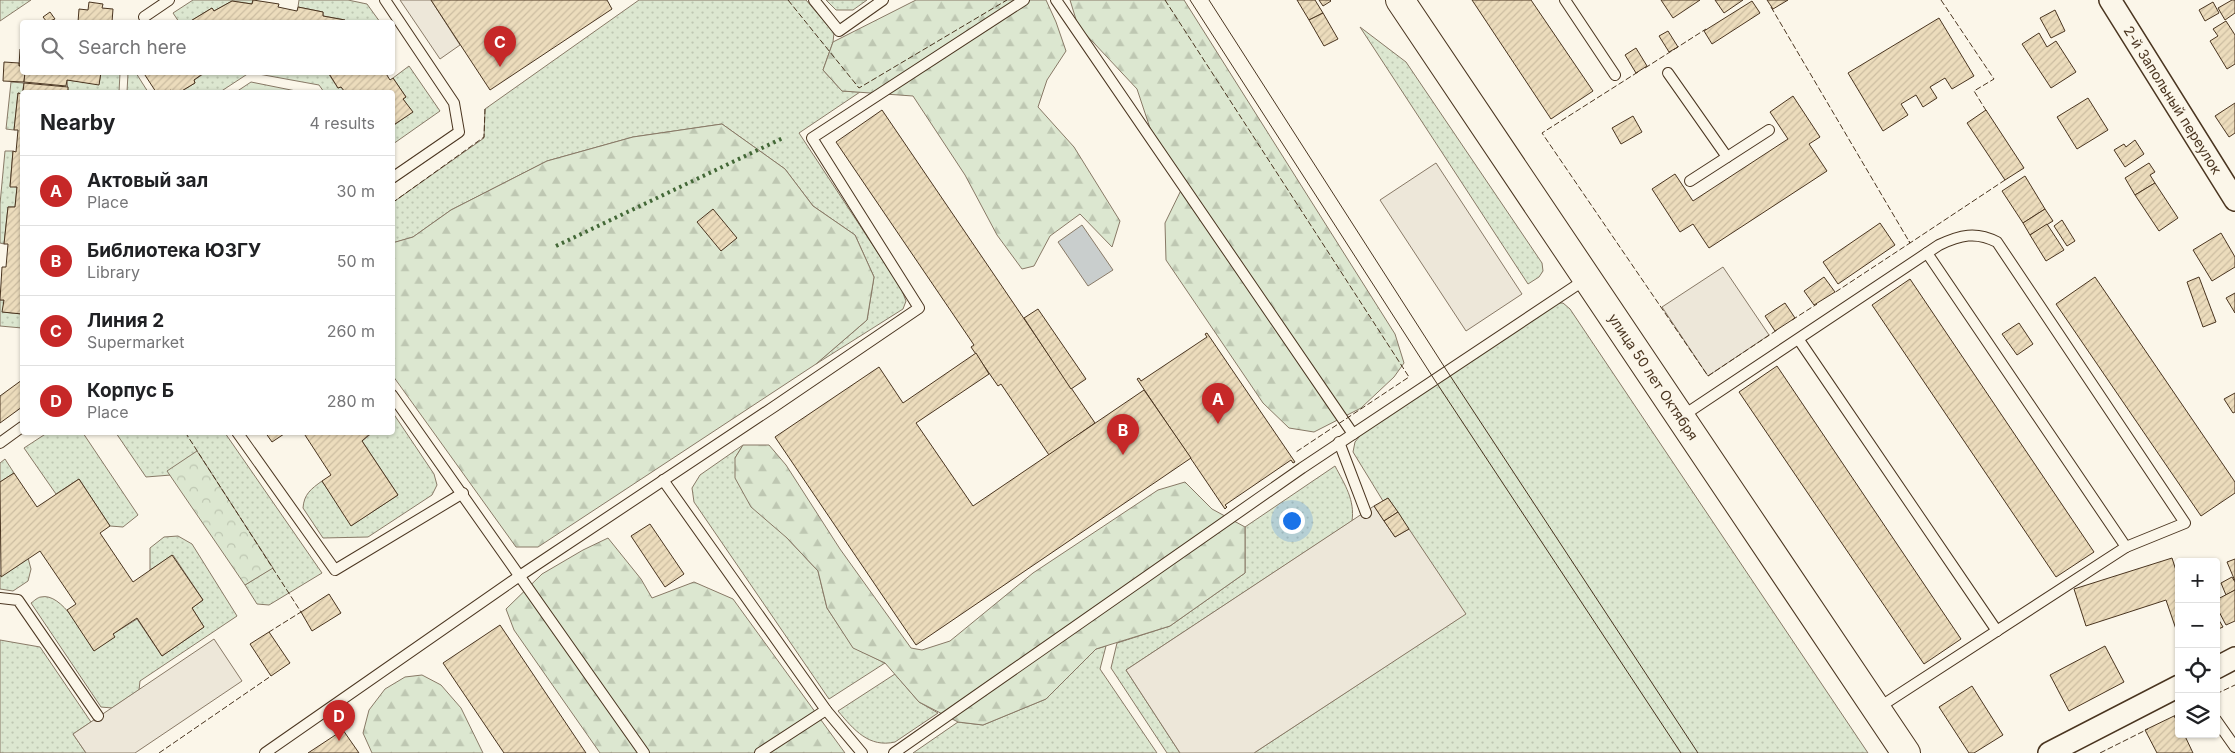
<!DOCTYPE html>
<meta charset="utf-8">
<style>
:root{--surface:#fff;--page:#f2f2f2;--text:#202124;--muted:#757577;--line:#e0e0e0;--accent:#c62828}
body{margin:0;font-family:Inter,sans-serif;background:var(--page);color:var(--text)}
.controls{position:absolute;right:15px;bottom:15px;display:grid;overflow:hidden;border-radius:5px;box-shadow:0 1px 4px #0004}
.controls button{width:45px;height:45px;display:grid;place-items:center;padding:0;border:0;border-bottom:1px solid var(--line);background:var(--surface);color:var(--text);font:25px sans-serif}
.you{position:absolute;left:1291px;top:520px;width:18px;height:18px;margin:-12px;border:4px solid #fff;border-radius:50%;background:#1a73e8;box-shadow:0 0 0 8px #1a73e833}
.badge{display:grid;place-items:center;width:32px;height:32px;border-radius:50%;background:var(--accent);color:#fff;font-size:16px;font-weight:700}
.pin{position:absolute;translate:-50% -41px;filter:drop-shadow(0 1px 2px #0008)}
.pin::after{content:'';position:absolute;top:26px;width:18px;height:15px;background:inherit;clip-path:polygon(0 0,100% 0,50% 100%)}
.list{margin:0;padding:0;list-style:none}
h2{display:flex;justify-content:space-between;align-items:center;height:65px;margin:0;padding:0 20px;font-size:21px}
h2 small{font-size:16px;font-weight:400;color:var(--muted)}
.list li{display:grid;grid-template-columns:32px 1fr auto;gap:15px;align-items:center;box-sizing:border-box;height:70px;padding:0 20px;border-top:1px solid var(--line)}
.list b{display:block;font-size:19px;white-space:nowrap}
.list p{margin:0;font-size:16px;white-space:nowrap;color:var(--muted)}
.list em{font-size:16px;font-style:normal;color:var(--muted)}
.icon{flex:none;width:28px;height:28px;fill:none;stroke:currentColor;stroke-width:2;stroke-linecap:round;stroke-linejoin:round}
.map{position:relative;flex:none;width:2235px;height:753px;overflow:hidden}
.search{position:absolute;background:var(--surface);box-shadow:0 1px 4px #0004;left:20px;top:20px;width:375px;height:55px;display:flex;align-items:center;gap:12px;box-sizing:border-box;padding:0 18px;border-radius:5px;color:var(--muted);font-size:19px}
.panel{position:absolute;background:var(--surface);box-shadow:0 1px 4px #0004;left:20px;top:90px;width:375px;height:345px;border-radius:5px}
.map>svg:first-child{display:block}
.grass{fill:url(#grass-dots);stroke:#887966}
.forest{fill:url(#forest-firs);stroke:#887966}
.park{fill:url(#park-crowns);stroke:#887966}
.parking{fill:#ede7d9;stroke:#887966}
.water{fill:#c9cecd;stroke:#887966}
.building{fill:url(#building-hatch);stroke:#4a3520}
.lines{fill:none;stroke-linecap:round;stroke-linejoin:round}
.lane-casing{stroke:#4a3520;stroke-width:12}
.street-casing{stroke:#4a3520;stroke-width:24}
.primary-casing{stroke:#4a3520;stroke-width:30}
.lane{stroke:#fbf6e9;stroke-width:10}
.street{stroke:#fbf6e9;stroke-width:21}
.primary{stroke:#fbf6e9;stroke-width:28}
.tram{stroke:#4a3520;stroke-width:1}
.hedge{stroke:#436837;stroke-width:4;stroke-dasharray:2.5 4;stroke-linecap:butt}
.fence{stroke:#4a3520;stroke-width:1;stroke-dasharray:6 2.5;stroke-linecap:butt}
.labels{text-anchor:middle;stroke-width:4;stroke-linejoin:round;paint-order:stroke}
.street-label{font-size:14px;fill:#4a3520;stroke:#fbf6e9}
</style>
<div class="map">
<svg width="2235" height="753" viewBox="0 0 2235 753">
<defs>
<pattern id="grass-dots" width="8" height="8" patternUnits="userSpaceOnUse" patternTransform="scale(1.25)"><rect width="8" height="8" fill="#dce7d0"/><path d="M2 2h.1M6 6h.1" fill="none" stroke="#bec7b2" stroke-width="1.8" stroke-linecap="round"/></pattern>
<pattern id="forest-firs" width="22" height="20" patternUnits="userSpaceOnUse" patternTransform="scale(1.25)"><rect width="22" height="20" fill="#dce7d0"/><path d="M5 1l3.5 6h-7zM16 11l3.5 6h-7z" fill="#bec7b2"/></pattern>
<pattern id="park-crowns" width="20" height="18" patternUnits="userSpaceOnUse" patternTransform="scale(1.25)"><rect width="20" height="18" fill="#dce7d0"/><path d="M2 6a3 3 0 1 1 6 0M12 15a3 3 0 1 1 6 0" fill="none" stroke="#bec7b2"/></pattern>
<pattern id="building-hatch" width="6" height="6" patternUnits="userSpaceOnUse" patternTransform="scale(1.25)"><rect width="6" height="6" fill="#ecdcbc"/><path d="M-1 1l2-2M0 6l6-6M5 7l2-2" fill="none" stroke="#ccbda1"/></pattern>
</defs>
<rect width="100%" height="100%" fill="#fbf6e9"/>
<g class="grass">
<polygon points="0,0 31,0 0,21"/>
<polygon points="193,0 253,0 252,4 232,1 214,11 212,8 189,22 179,22 173,13"/>
<polygon points="299,0 348,0 367,4 380,22 347,22 345,20 323,16 323,12 298,7"/>
<polygon points="639,0 806,0 834,33 833,42 823,70 842,91 860,92 799,133 901,288 906,301 903,309 816,364 867,320 874,277 855,235 813,206 785,169 722,124 633,137 547,161 451,210 413,237 393,243 392,203 484,138 485,109"/>
<polygon points="826,0 867,0 853,10 836,10"/>
<polygon points="1360,27 1406,62 1542,263 1543,271 1539,277 1528,284"/>
<polygon points="409,66 440,111 393,144 393,126 412,112 403,99 406,97 393,78"/>
<polygon points="101,73 120,73 119,92 68,92 67,80 99,84"/>
<polygon points="128,73 136,73 148,92 127,92"/>
<polygon points="205,73 249,73 220,92 180,92 195,83 194,80"/>
<polygon points="253,73 328,73 338,88 341,87 345,92 324,92 319,85"/>
<polygon points="11,82 24,83 22,94 18,93 14,130 6,129"/>
<polygon points="5,151 13,151 10,186 17,187 15,207 8,207 4,244 0,243 0,204"/>
<polygon points="0,300 4,300 3,312 22,314 22,328 0,326"/>
<polygon points="1555,303 1563,303 1570,309 1868,753 1254,753 1465,614 1388,498 1383,501 1353,452 1355,442 1363,432"/>
<path d="M393,413L434,474L437,485L432,495L368,537L323,538L303,508C304,494 311,489 322,481L352,525L398,495L362,441L372,433L392,432Z"/>
<polygon points="47,433 83,433 138,515 123,527 110,526 79,479 56,494 24,448"/>
<polygon points="116,433 225,433 322,573 269,605 257,604 245,585 272,568 168,471 171,475 146,477"/>
<polygon points="743,445 735,458 787,538 818,571 827,608 853,647 885,663 829,699 694,502 692,488 700,475"/>
<polygon points="5,459 14,473 0,482 0,463"/>
<path d="M1335,466C1345,485 1355,500 1352,521L1126,670L1180,753H1167L1111,668L1117,643L1170,626L1245,573V527Z"/>
<path d="M178,536L192,544L237,616L140,681L139,690L112,708L101,707L31,603C34,601 38,597 41,597C62,592 84,635 94,651L113,634L137,619L162,656L204,627L192,608L203,600L173,555L150,570V548L164,537Z"/>
<polygon points="28,558 31,569 28,581 13,591 0,589 0,575 1,576"/>
<polygon points="0,640 40,647 91,722 73,734 86,753 0,753"/>
<polygon points="1106,646 1100,669 1157,753 913,753 958,722 983,725 1046,699 1096,649"/>
<path d="M895,674L919,702L938,713L895,742C869,748 854,730 838,711Z"/>
</g>
<g class="forest">
<polygon points="916,0 1046,0 1056,22 1066,51 1047,80 1038,107 1074,147 1120,221 1112,247 1080,214 1050,236 1034,266 1022,269 997,235 965,175 913,96 842,91 823,70 833,42"/>
<polygon points="1070,0 1184,0 1395,334 1404,363 1394,377 1361,408 1314,432 1289,428 1263,403 1166,260 1165,223 1185,182 1150,128 1137,89 1078,26"/>
<polygon points="722,124 785,169 813,206 855,235 874,277 867,320 816,364 538,547 516,547 393,376 392,243 413,237 451,210 547,161 633,137"/>
<polygon points="743,445 769,445 786,465 840,549 911,648 922,650 950,641 1033,573 1158,490 1185,482 1212,509 1245,527 1245,573 1170,626 1096,649 1046,699 983,725 958,722 919,702 885,663 853,648 827,608 818,571 787,538 751,507 735,478 735,458"/>
<polygon points="608,538 641,579 652,598 694,582 733,599 845,753 600,753 514,630 506,609 542,574 583,550"/>
<polygon points="422,675 441,685 461,708 483,753 372,753 363,733 369,710 385,689 405,677"/>
</g>
<g class="park">
<polygon points="251,82 301,92 236,92"/>
<polygon points="197,451 273,568 245,585 167,471"/>
</g>
<g class="parking">
<polygon points="400,0 431,0 460,45 440,59"/>
<polygon points="1436,163 1522,294 1466,331 1380,200"/>
<polygon points="1723,267 1769,335 1708,376 1662,307"/>
<polygon points="1374,506 1395,537 1409,529 1466,614 1254,753 1180,753 1126,670"/>
<polygon points="214,639 242,681 135,753 86,753 73,734"/>
</g>
<polygon class="water" points="1082,225 1113,270 1088,286 1058,242"/>
<g class="building">
<polygon points="253,0 279,4 278,7 297,11 298,7 323,12 323,16 345,20 347,22 189,22 212,8 214,11 232,1 252,4"/>
<polygon points="431,0 607,0 612,9 490,90"/>
<polygon points="1297,0 1315,0 1323,13 1309,20"/>
<polygon points="1319,0 1330,0 1331,1 1323,6"/>
<polygon points="1472,0 1531,0 1593,91 1551,119"/>
<polygon points="1661,0 1700,0 1673,18"/>
<polygon points="1715,0 1743,0 1724,13"/>
<polygon points="1767,0 1788,0 1773,9"/>
<polygon points="2232,0 2235,0 2235,13 2225,20 2218,8"/>
<polygon points="1752,1 1760,13 1712,44 1704,31"/>
<polygon points="89,2 103,4 102,8 113,9 112,22 78,22 79,9 88,10"/>
<polygon points="2213,2 2219,13 2205,21 2199,10"/>
<polygon points="2055,10 2065,31 2051,38 2040,18"/>
<polygon points="50,12 55,19 47,22 43,17"/>
<polygon points="1323,13 1338,39 1324,46 1309,20"/>
<polygon points="1939,18 1974,76 1952,89 1945,78 1930,87 1937,98 1923,107 1916,95 1901,104 1908,115 1883,131 1848,73"/>
<polygon points="2226,21 2235,35 2235,64 2227,69 2210,41 2218,36 2213,29"/>
<polygon points="1668,31 1678,47 1669,52 1659,36"/>
<polygon points="2039,33 2047,47 2056,41 2076,72 2051,88 2022,44"/>
<polygon points="1636,48 1647,66 1636,73 1625,55"/>
<polygon points="20,49 22,50 22,66 19,66"/>
<polygon points="4,62 19,63 19,66 22,66 22,72 25,72 24,82 3,81"/>
<polygon points="25,72 101,72 99,85 67,80 66,86 24,82"/>
<polygon points="143,72 205,72 194,80 195,83 180,92 173,92 171,90 167,92 156,92"/>
<polygon points="328,72 385,72 390,80 393,78 406,97 403,99 413,112 392,126 392,92 345,92 341,87 338,88"/>
<polygon points="24,83 68,87 68,92 23,92"/>
<polygon points="18,93 22,94 22,314 2,312 4,300 0,300 2,267 6,267 8,244 4,244 8,207 15,207 17,187 10,187 13,151 16,152 18,130 14,130"/>
<polygon points="1793,96 1820,137 1809,144 1827,171 1709,248 1693,224 1680,232 1652,189 1675,174 1693,201 1788,139 1770,112"/>
<polygon points="2088,98 2108,130 2077,149 2057,117"/>
<polygon points="2235,103 2235,133 2229,137 2215,116"/>
<polygon points="882,110 1095,423 1049,455 1001,384 998,386 971,347 974,345 836,142"/>
<polygon points="1986,110 2024,168 2005,180 1967,123"/>
<polygon points="1633,116 1642,132 1621,144 1612,128"/>
<polygon points="2135,140 2144,154 2125,167 2114,150 2124,144 2126,147"/>
<polygon points="2149,163 2155,172 2150,175 2155,183 2135,195 2125,178"/>
<polygon points="2025,176 2045,209 2023,223 2002,191"/>
<polygon points="2155,183 2178,218 2159,231 2135,195"/>
<polygon points="713,209 737,238 721,251 697,222"/>
<polygon points="2045,209 2053,221 2030,235 2023,223"/>
<polygon points="2062,220 2075,241 2067,246 2054,226"/>
<polygon points="1880,223 1895,245 1838,284 1823,262"/>
<polygon points="2047,224 2064,250 2046,261 2030,235"/>
<polygon points="2221,233 2235,257 2235,267 2212,281 2193,250"/>
<polygon points="1824,277 1835,292 1814,305 1804,291"/>
<polygon points="2095,277 2235,482 2235,493 2201,516 2056,304"/>
<polygon points="2199,277 2216,322 2203,327 2187,282"/>
<polygon points="1910,279 2094,552 2056,577 1872,305"/>
<polygon points="2235,293 2235,313 2226,298"/>
<polygon points="1785,303 1795,318 1775,331 1765,316"/>
<polygon points="1038,309 1086,379 1071,389 1024,318"/>
<polygon points="2019,323 2033,344 2017,355 2002,334"/>
<polygon points="1207,333 1295,462 1293,463 1291,460 1225,505 1227,507 1225,509 1137,379 1139,378 1141,381 1207,337 1205,334"/>
<polygon points="976,353 989,374 916,423 973,506 1144,390 1191,458 916,645 775,437 879,367 903,403"/>
<polygon points="1777,366 1961,639 1924,664 1739,392"/>
<polygon points="22,380 22,407 0,423 0,396"/>
<polygon points="2235,393 2235,412 2233,413 2224,399"/>
<polygon points="265,432 287,432 272,442"/>
<polygon points="303,432 372,432 362,441 398,495 351,526 322,481 331,475"/>
<polygon points="14,473 37,507 79,479 110,526 100,533 133,582 172,555 203,600 192,608 204,627 162,656 137,618 113,634 115,637 94,651 67,610 76,604 40,551 1,577 0,482"/>
<polygon points="1388,498 1398,512 1384,521 1374,506"/>
<polygon points="1398,512 1409,529 1395,537 1384,521"/>
<polygon points="650,524 684,574 665,587 631,536"/>
<polygon points="2172,558 2179,580 2179,638 2166,600 2086,626 2074,589"/>
<polygon points="2235,559 2235,581 2227,562"/>
<polygon points="2232,577 2235,582 2235,590 2226,595 2221,583"/>
<polygon points="2235,590 2235,621 2226,625 2216,606 2216,600"/>
<polygon points="329,594 341,613 312,631 301,612"/>
<polygon points="2216,615 2223,627 2216,630"/>
<polygon points="500,625 586,753 504,753 443,663"/>
<polygon points="269,632 290,663 271,676 250,644"/>
<polygon points="2105,646 2124,682 2069,711 2050,675"/>
<polygon points="1972,686 2003,735 1974,753 1969,753 1939,707"/>
<polygon points="2179,713 2179,725 2174,716"/>
<polygon points="2174,716 2179,725 2179,734 2184,734 2193,753 2157,753 2145,730"/>
<polygon points="343,730 359,753 308,753"/>
</g>
<g class="lines">
<g class="lane-casing">
<g id="lane">
<polyline points="385,0 454,103 459,132 392,178"/>
<polyline points="814,0 839,31 883,0"/>
<polyline points="1056,0 1353,434"/>
<polyline points="1565,0 1615,75"/>
<polyline points="144,17 169,0"/>
<polyline points="1668,73 1727,157"/>
<polyline points="1690,181 1769,130"/>
<polyline points="1927,253 2126,547"/>
<polyline points="1799,340 1997,631"/>
<polyline points="392,395 644,753"/>
<path d="M1681,417L1939,245C1960,235 1976,231 1997,242L2185,523L2126,547L1878,708"/>
<polyline points="237,432 335,570 463,493"/>
<polyline points="1339,442 1366,513"/>
<polyline points="0,443 22,427"/>
<polyline points="663,480 826,710 862,753"/>
<polyline points="0,598 18,600 98,716"/>
<polyline points="2216,720 2235,747"/>
<polyline points="265,753 521,575 775,406 919,308 812,138 1024,0"/>
<polyline points="760,753 826,710"/>
<polyline points="894,753 1302,468 1586,279"/>
</g>
</g>
<g class="street-casing">
<g id="street">
<path id="s1" d="M2110,0L2235,200"/>
<polyline points="2216,668 2235,658"/>
<polyline points="2049,753 2179,686"/>
</g>
</g>
<g class="primary-casing">
<g id="primary">
<path id="s2" d="M1400,0L1906,753"/>
</g>
</g>
<use href="#lane" class="lane"/>
<use href="#street" class="street"/>
<use href="#primary" class="primary"/>
<g class="tram">
<polyline points="1190,0 1434,379 1681,753"/>
<polyline points="1209,0 1447,371 1698,753"/>
</g>
<polyline class="hedge" points="556,246 783,138"/>
<g class="fence">
<polyline points="788,0 859,88 1007,0"/>
<polyline points="1165,0 1409,377 1296,452"/>
<polyline points="1941,0 1994,79 1974,91 1987,112"/>
<polyline points="1771,7 1910,243 1834,293"/>
<polyline points="1645,68 1706,29"/>
<polyline points="1638,72 1542,133 1708,376 1777,330"/>
<polyline points="392,203 484,137 485,109"/>
<polyline points="1909,241 1910,243 2008,178"/>
<polyline points="1792,320 1817,304"/>
<polyline points="185,432 301,612 269,632"/>
<polyline points="2216,694 2235,685"/>
<polyline points="159,753 271,676"/>
<polyline points="2100,753 2148,729"/>
</g>
</g>
<g class="labels">
<g class="street-label">
<text dy="5" stroke="none"><textPath href="#s1" startOffset="118">2-й Запольный переулок</textPath></text>
<text dy="5" stroke="none"><textPath href="#s2" startOffset="454">улица 50 лет Октября</textPath></text>
</g>
</g>
</svg>
<div class="controls">
<button>+</button>
<button>−</button>
<button><svg class="icon" aria-label="locate" viewBox="0 0 24 24"><circle cx="12" cy="12" r="6"/><path d="M12 2v4M12 18v4M2 12h4M18 12h4"/></svg></button>
<button><svg class="icon" aria-label="layers" viewBox="0 0 24 24"><path d="M12 4l9 5-9 5-9-5zM3 14l9 5 9-5"/></svg></button>
</div>
<div class="you"></div>
<div class="pin badge" style="left:1218px;top:424px">A</div>
<div class="pin badge" style="left:1123px;top:455px">B</div>
<div class="pin badge" style="left:500px;top:67px">C</div>
<div class="pin badge" style="left:339px;top:741px">D</div>
<div class="search"><svg class="icon" aria-label="search" viewBox="0 0 24 24"><circle cx="10" cy="10" r="6"/><path d="M15 15l6 6"/></svg>Search here</div>
<section class="panel">
<h2>Nearby<small>4 results</small></h2>
<ul class="list">
<li><span class="badge">A</span><div><b>Актовый зал</b><p>Place</p></div><em>30 m</em></li>
<li><span class="badge">B</span><div><b>Библиотека ЮЗГУ</b><p>Library</p></div><em>50 m</em></li>
<li><span class="badge">C</span><div><b>Линия 2</b><p>Supermarket</p></div><em>260 m</em></li>
<li><span class="badge">D</span><div><b>Корпус Б</b><p>Place</p></div><em>280 m</em></li>
</ul>
</section>
</div>
